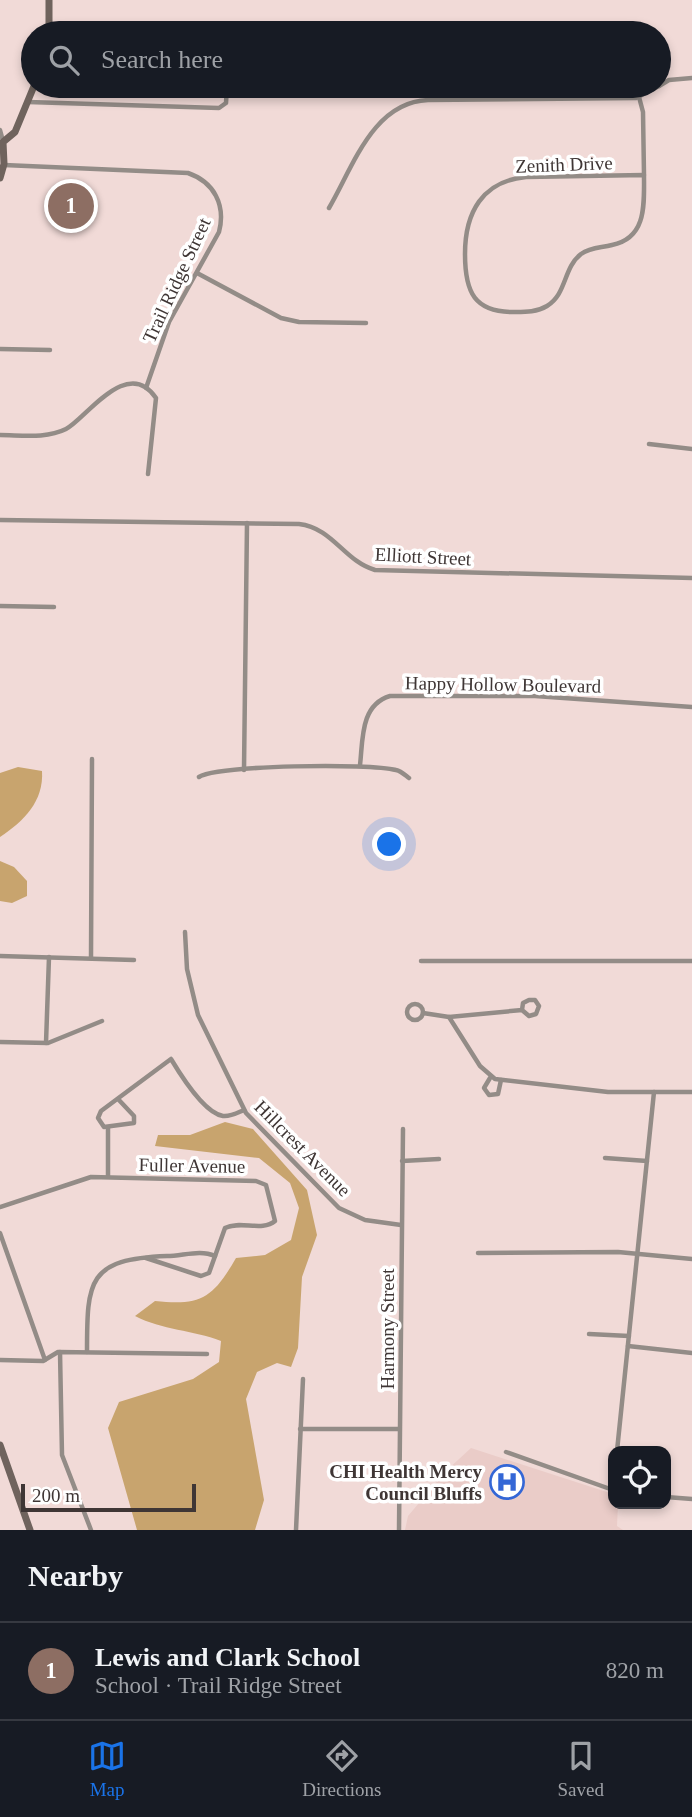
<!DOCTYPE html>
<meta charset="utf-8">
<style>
:root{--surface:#171b24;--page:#20242c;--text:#f1f3f6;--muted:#9ea1a6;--line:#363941;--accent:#1a73e8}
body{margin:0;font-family:"Times New Roman",serif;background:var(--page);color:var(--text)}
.controls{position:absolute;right:21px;bottom:21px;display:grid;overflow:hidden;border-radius:14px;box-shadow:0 4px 10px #0003}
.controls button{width:63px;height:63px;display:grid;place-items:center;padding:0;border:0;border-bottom:2px solid var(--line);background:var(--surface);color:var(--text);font:35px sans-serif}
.scale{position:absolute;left:21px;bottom:18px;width:175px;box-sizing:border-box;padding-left:7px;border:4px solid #3f3635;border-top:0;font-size:19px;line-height:24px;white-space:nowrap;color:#3f3635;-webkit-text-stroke:5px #fff;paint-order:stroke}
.you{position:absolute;left:390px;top:845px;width:24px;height:24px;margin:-18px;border:5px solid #fff;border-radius:50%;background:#1a73e8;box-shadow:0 0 0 10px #1a73e833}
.badge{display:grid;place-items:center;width:46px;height:46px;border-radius:50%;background:var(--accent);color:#fff;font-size:23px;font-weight:700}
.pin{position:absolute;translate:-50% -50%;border:4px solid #fff;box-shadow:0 2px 7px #0006}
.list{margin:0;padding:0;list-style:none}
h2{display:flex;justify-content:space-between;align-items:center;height:91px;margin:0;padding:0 28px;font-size:30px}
h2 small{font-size:23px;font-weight:400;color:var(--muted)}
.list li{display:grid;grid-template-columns:46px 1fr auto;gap:21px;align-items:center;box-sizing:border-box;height:98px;padding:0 28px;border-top:2px solid var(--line)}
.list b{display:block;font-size:26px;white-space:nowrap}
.list p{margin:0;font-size:23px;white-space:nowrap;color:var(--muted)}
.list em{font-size:23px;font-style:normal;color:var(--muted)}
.icon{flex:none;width:38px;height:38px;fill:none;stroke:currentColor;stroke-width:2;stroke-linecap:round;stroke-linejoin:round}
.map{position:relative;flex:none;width:692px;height:1530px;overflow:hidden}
.search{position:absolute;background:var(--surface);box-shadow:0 4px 10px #0003;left:21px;right:21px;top:21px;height:77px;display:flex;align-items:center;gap:18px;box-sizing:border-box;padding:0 24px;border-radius:38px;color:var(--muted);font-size:26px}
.sheet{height:189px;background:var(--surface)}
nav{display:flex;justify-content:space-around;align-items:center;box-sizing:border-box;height:98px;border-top:2px solid var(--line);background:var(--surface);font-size:19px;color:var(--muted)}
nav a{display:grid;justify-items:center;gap:4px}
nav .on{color:var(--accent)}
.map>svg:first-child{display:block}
.built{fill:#eaccc8}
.forest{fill:#c8a46e}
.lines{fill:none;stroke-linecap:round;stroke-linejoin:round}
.street{stroke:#938c87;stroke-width:4.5}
.secondary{stroke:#6f635d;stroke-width:7}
.labels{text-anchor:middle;stroke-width:7;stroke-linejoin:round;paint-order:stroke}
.street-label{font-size:19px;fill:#3f3635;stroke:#fff}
.poi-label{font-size:19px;font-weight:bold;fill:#3f3635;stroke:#fff;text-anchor:end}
</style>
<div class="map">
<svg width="692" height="1530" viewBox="0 0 692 1530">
<rect width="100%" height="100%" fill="#f1dad7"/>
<polygon class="built" points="471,1448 613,1494 613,1504 618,1504 617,1526 623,1530 405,1530 408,1516 446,1471"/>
<g class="forest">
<path d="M18,767L42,771C44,801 24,821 0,837V773Z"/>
<polygon points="0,861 14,867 27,881 27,896 12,903 0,901"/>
<path d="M225,1122L253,1129L307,1190L317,1235L302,1277L298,1348L291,1367L277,1363L257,1372L246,1399L264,1500L255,1530H137L108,1428L119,1402L193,1379L219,1362L221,1341C193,1330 162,1330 135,1316L155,1301C201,1306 213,1298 236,1258L265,1255L291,1240L299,1208L290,1183L259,1158L155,1146L158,1135H190Z"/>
</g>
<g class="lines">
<g class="street">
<polyline points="659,86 669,80 692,78"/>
<polyline points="639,97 643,112 644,175"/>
<polyline points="28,102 219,108 226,103 227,86"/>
<polyline points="0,130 3,141"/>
<path d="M4,165L188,173C214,182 226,205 219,232L169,322L146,388"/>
<path d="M644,175C644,204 647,238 612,245C601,248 591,247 581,254C563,268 567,294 547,306C537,312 526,312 516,312C474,313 465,292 465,254C465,213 482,181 526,177Z"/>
<path d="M329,208C353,167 373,102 428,100L636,98L659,86"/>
<polyline points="197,273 281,318 299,322 366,323"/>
<polyline points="0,349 50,350"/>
<path d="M0,435C21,435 46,439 66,429C85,420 127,355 156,398L148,474"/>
<polyline points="649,444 692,449"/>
<path d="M0,520L299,524C333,528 344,561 375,570L692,578"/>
<polyline points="0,606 54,607"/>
<path d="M360,765C363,740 360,705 390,696H535L692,707"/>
<polyline points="244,770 247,523"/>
<path d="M199,777C218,765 369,763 396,770C401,771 405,775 409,778"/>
<polyline points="185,932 187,969 198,1015 246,1113 339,1208 365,1220 401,1225"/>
<polyline points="0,956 134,960"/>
<polyline points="91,958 92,759"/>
<polyline points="421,961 692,961"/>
<circle cx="415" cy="1012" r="8"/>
<polyline points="423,1013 449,1017 522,1010 529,1016 536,1014 539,1006 535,1000 529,1000 523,1003 522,1010"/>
<polyline points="449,1017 480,1066 495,1079 608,1092 692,1092"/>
<polyline points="0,1042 48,1043 102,1021"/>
<polyline points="46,1043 49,957"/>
<polyline points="490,1078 484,1088 489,1095 498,1094 501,1080"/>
<path d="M118,1099L134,1116V1123L104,1127L98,1118L101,1111L171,1059C180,1074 204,1113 223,1116C230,1117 237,1113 244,1110"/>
<polyline points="108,1128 108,1176"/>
<polyline points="605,1158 647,1161"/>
<polyline points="402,1161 439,1159"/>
<path d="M0,1207L91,1177L256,1181L266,1185L275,1221C262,1232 240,1220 225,1228L209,1273L201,1276L146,1258"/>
<polyline points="0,1233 45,1360"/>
<polyline points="478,1253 618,1252 692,1259"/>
<polyline points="589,1334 629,1336"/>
<polyline points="628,1346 692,1353"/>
<polyline points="60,1352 62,1455 91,1530"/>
<path d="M87,1352C87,1280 88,1259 167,1256C183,1256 200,1249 215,1256"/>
<polyline points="0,1360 43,1361 58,1352 207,1354"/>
<polyline points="300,1429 399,1429"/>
<polyline points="617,1451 654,1092"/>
<polyline points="506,1452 613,1490"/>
<polyline points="666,1497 692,1499"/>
<polyline points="296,1530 303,1379"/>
<polyline points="399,1530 403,1129"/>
</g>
<g class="secondary">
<polyline points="49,33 49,0"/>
<polyline points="0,178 4,164 3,142 15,132 34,86"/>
<polyline points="0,1445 30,1530"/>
</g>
</g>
<defs>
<g id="hospital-ring" transform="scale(1.75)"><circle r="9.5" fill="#fff" stroke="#3467d6" stroke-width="1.5"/><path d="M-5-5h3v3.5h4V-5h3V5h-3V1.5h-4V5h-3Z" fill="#3467d6"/></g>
</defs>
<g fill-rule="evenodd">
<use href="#hospital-ring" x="507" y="1482"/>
</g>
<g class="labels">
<g class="street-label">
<text transform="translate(564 164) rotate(-2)" y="7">Zenith Drive</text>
<text transform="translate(176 280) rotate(-65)" y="7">Trail Ridge Street</text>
<text transform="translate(423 556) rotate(3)" y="7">Elliott Street</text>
<text transform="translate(503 684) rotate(1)" y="7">Happy Hollow Boulevard</text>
<text transform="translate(303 1148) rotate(45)" y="7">Hillcrest Avenue</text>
<text transform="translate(192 1165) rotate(1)" y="7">Fuller Avenue</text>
<text transform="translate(387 1329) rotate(-90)" y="7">Harmony Street</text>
</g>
<g class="poi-label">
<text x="482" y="1478">CHI Health Mercy<tspan x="482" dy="22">Council Bluffs</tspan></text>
</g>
</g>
</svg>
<div class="controls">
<button><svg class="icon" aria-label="locate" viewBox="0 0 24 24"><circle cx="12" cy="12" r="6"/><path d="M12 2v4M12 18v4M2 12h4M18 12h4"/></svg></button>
</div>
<div class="scale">200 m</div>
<div class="you"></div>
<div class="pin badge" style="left:71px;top:206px;background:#8d6e63">1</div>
<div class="search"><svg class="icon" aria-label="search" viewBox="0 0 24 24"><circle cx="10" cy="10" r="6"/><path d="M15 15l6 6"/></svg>Search here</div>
</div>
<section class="sheet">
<h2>Nearby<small></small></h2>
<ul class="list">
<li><span class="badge" style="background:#8d6e63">1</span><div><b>Lewis and Clark School</b><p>School · Trail Ridge Street</p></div><em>820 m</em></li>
</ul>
</section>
<nav>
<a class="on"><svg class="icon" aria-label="map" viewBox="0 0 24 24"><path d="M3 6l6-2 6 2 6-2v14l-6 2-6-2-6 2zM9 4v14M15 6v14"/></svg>Map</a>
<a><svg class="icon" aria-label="directions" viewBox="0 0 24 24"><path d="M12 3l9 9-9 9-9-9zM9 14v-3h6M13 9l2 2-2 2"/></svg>Directions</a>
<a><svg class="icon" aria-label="saved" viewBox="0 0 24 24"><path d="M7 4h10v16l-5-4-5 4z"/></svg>Saved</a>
</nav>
